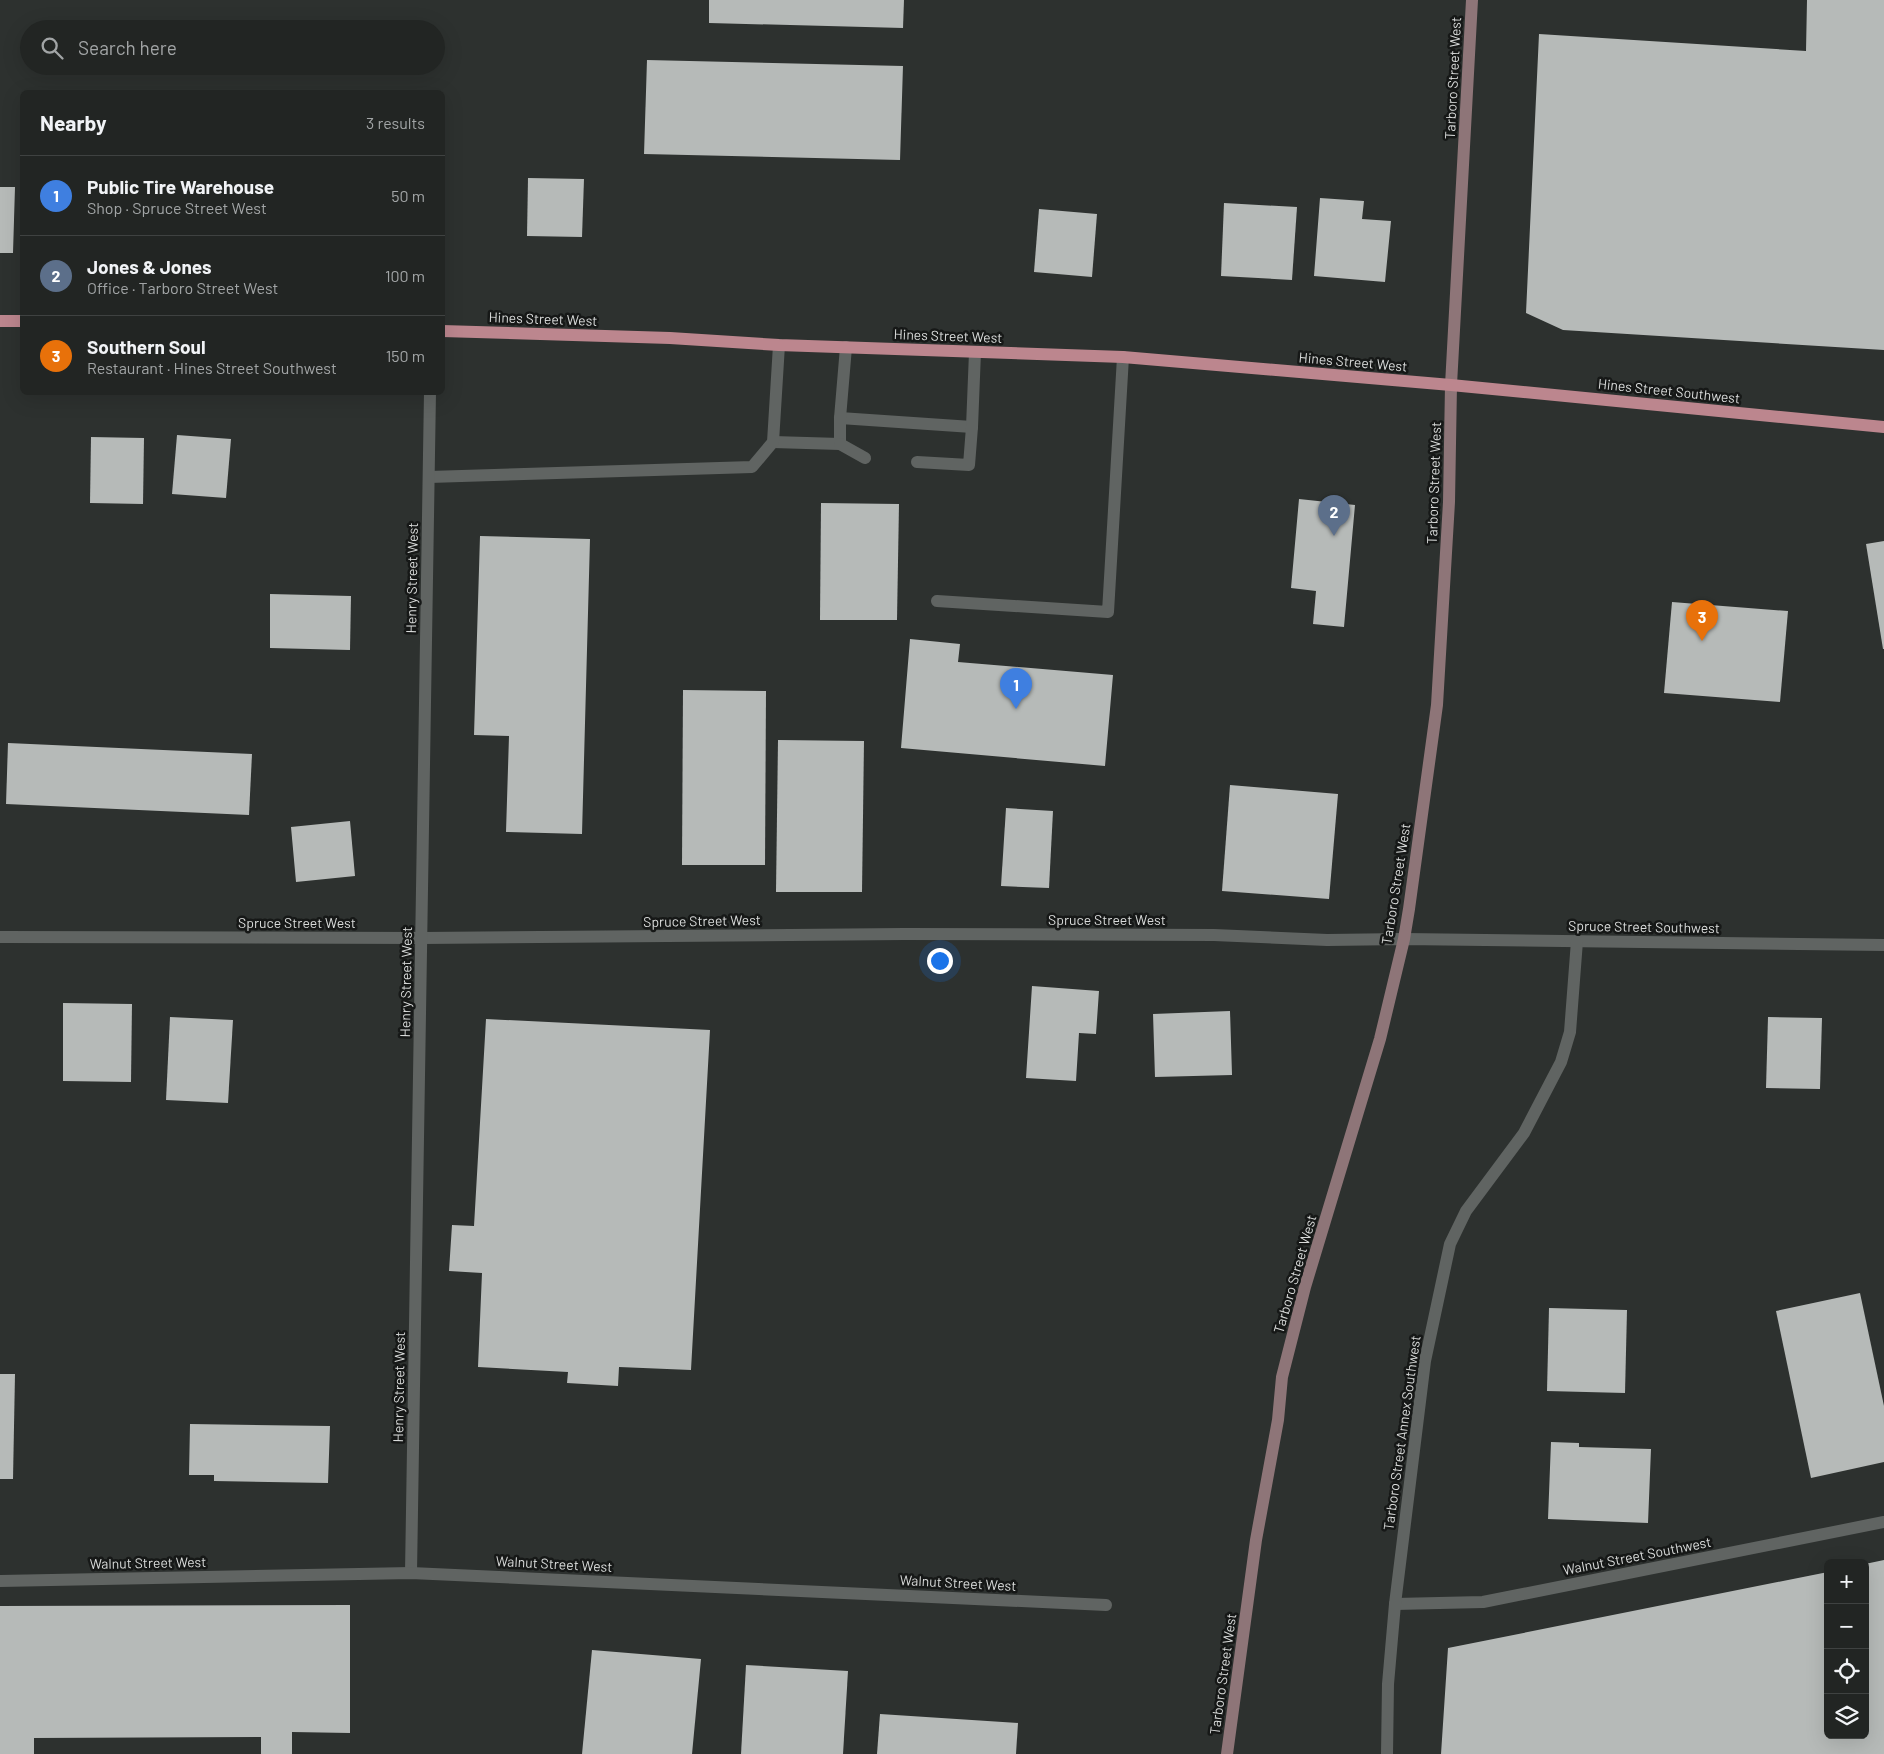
<!DOCTYPE html>
<meta charset="utf-8">
<style>
:root{--surface:#222523;--page:#2a2d2b;--text:#f1f3f6;--muted:#a2a5a6;--line:#3f4241;--accent:#8bbbb9}
body{margin:0;font-family:Barlow,sans-serif;background:var(--page);color:var(--text)}
.controls{position:absolute;right:15px;bottom:15px;display:grid;overflow:hidden;border-radius:8px;box-shadow:0 5px 20px #0002}
.controls button{width:45px;height:45px;display:grid;place-items:center;padding:0;border:0;border-bottom:1px solid var(--line);background:var(--surface);color:var(--text);font:25px sans-serif}
.you{position:absolute;left:939px;top:960px;width:18px;height:18px;margin:-12px;border:4px solid #fff;border-radius:50%;background:#1a73e8;box-shadow:0 0 0 8px #1a73e833}
.badge{display:grid;place-items:center;width:32px;height:32px;border-radius:50%;background:var(--accent);color:#fff;font-size:16px;font-weight:700}
.pin{position:absolute;translate:-50% -41px;filter:drop-shadow(0 1px 2px #0008)}
.pin::after{content:'';position:absolute;top:26px;width:18px;height:15px;background:inherit;clip-path:polygon(0 0,100% 0,50% 100%)}
.list{margin:0;padding:0;list-style:none}
h2{display:flex;justify-content:space-between;align-items:center;height:65px;margin:0;padding:0 20px;font-size:21px}
h2 small{font-size:16px;font-weight:400;color:var(--muted)}
.list li{display:grid;grid-template-columns:32px 1fr auto;gap:15px;align-items:center;box-sizing:border-box;height:80px;padding:0 20px;border-top:1px solid var(--line)}
.list b{display:block;font-size:19px;white-space:nowrap}
.list p{margin:0;font-size:16px;white-space:nowrap;color:var(--muted)}
.list em{font-size:16px;font-style:normal;color:var(--muted)}
.icon{flex:none;width:28px;height:28px;fill:none;stroke:currentColor;stroke-width:2;stroke-linecap:round;stroke-linejoin:round}
.map{position:relative;flex:none;width:1884px;height:1754px;overflow:hidden}
.search{position:absolute;background:var(--surface);box-shadow:0 5px 20px #0002;left:20px;top:20px;width:425px;height:55px;display:flex;align-items:center;gap:12px;box-sizing:border-box;padding:0 18px;border-radius:28px;color:var(--muted);font-size:19px}
.panel{position:absolute;background:var(--surface);box-shadow:0 5px 20px #0002;left:20px;top:90px;width:425px;height:305px;border-radius:8px}
.map>svg:first-child{display:block}
.building{fill:#b6bab8}
.lines{fill:none;stroke-linecap:round;stroke-linejoin:round}
.service{stroke:#606462;stroke-width:12}
.minor{stroke:#606462;stroke-width:12}
.secondary{stroke:#8e7578;stroke-width:12}
.primary{stroke:#bc868e;stroke-width:12}
.labels{text-anchor:middle;stroke-width:5;stroke-linejoin:round;paint-order:stroke}
.street-label{font-size:14px;fill:#d9dbda;stroke:#161817}
</style>
<div class="map">
<svg width="1884" height="1754" viewBox="0 0 1884 1754">
<rect width="100%" height="100%" fill="#2d312f"/>
<g class="building">
<polygon points="709,0 904,0 903,28 709,23"/>
<polygon points="1807,0 1884,0 1884,350 1563,330 1526,313 1539,34 1806,51"/>
<polygon points="647,60 903,66 900,160 644,154"/>
<polygon points="528,178 584,179 582,237 527,236"/>
<polygon points="0,187 15,187 13,253 0,253"/>
<polygon points="1320,198 1364,201 1362,219 1391,221 1385,282 1314,276"/>
<polygon points="1224,203 1297,207 1292,280 1221,276"/>
<polygon points="1039,209 1097,214 1092,277 1034,272"/>
<polygon points="177,435 231,439 226,498 172,494"/>
<polygon points="91,437 144,438 143,504 90,503"/>
<polygon points="1299,499 1355,505 1344,627 1313,624 1316,591 1291,588"/>
<polygon points="821,503 899,504 897,620 820,620"/>
<polygon points="480,536 590,539 582,834 506,832 509,736 474,735"/>
<polygon points="1884,541 1884,649 1883,649 1866,544"/>
<polygon points="270,594 351,596 350,650 270,648"/>
<polygon points="1672,602 1788,611 1780,702 1664,693"/>
<polygon points="910,639 960,644 958,662 1113,675 1105,766 901,748"/>
<polygon points="683,690 766,691 765,865 682,865"/>
<polygon points="778,740 864,741 862,892 776,892"/>
<polygon points="8,743 252,754 249,815 6,804"/>
<polygon points="1230,785 1338,794 1329,899 1222,891"/>
<polygon points="1006,808 1053,811 1049,888 1001,886"/>
<polygon points="350,821 355,876 296,882 291,827"/>
<polygon points="1032,986 1099,991 1096,1034 1079,1033 1076,1081 1026,1078"/>
<polygon points="63,1003 132,1004 131,1082 63,1081"/>
<polygon points="1230,1011 1232,1075 1155,1077 1153,1014"/>
<polygon points="170,1017 233,1020 228,1103 166,1100"/>
<polygon points="1768,1017 1822,1018 1820,1089 1766,1088"/>
<polygon points="486,1019 710,1030 691,1370 619,1367 618,1386 567,1383 568,1372 478,1367 482,1273 449,1271 452,1225 474,1226"/>
<polygon points="1860,1293 1884,1406 1884,1462 1811,1478 1776,1311"/>
<polygon points="1549,1308 1627,1310 1625,1393 1547,1391"/>
<polygon points="0,1374 15,1374 13,1479 0,1479"/>
<polygon points="190,1424 330,1426 328,1483 214,1481 214,1475 189,1475"/>
<polygon points="1551,1442 1579,1443 1579,1447 1651,1449 1648,1523 1548,1519"/>
<polygon points="1884,1560 1884,1754 1441,1754 1448,1648 1828,1572 1828,1735 1865,1735 1865,1564"/>
<polygon points="350,1605 350,1733 292,1732 292,1754 261,1754 261,1737 34,1738 34,1754 0,1754 0,1606"/>
<polygon points="592,1650 701,1659 692,1754 582,1754"/>
<polygon points="746,1665 848,1671 843,1754 741,1754"/>
<polygon points="880,1714 1018,1723 1016,1754 877,1754"/>
</g>
<g class="lines">
<g class="service">
<polyline points="840,418 972,427"/>
<polyline points="773,442 840,444 840,418 846,347"/>
<polyline points="840,444 865,458"/>
<polyline points="917,462 969,465 972,427 975,352"/>
<polyline points="429,477 752,467 773,442 779,345"/>
<polyline points="937,601 1108,612 1123,357"/>
</g>
<g class="minor">
<polyline points="0,937 422,938 904,934 1214,935 1327,940 1404,939 1884,945"/>
<polyline points="411,1573 430,392"/>
<polyline points="0,1581 411,1573 1106,1605"/>
<polyline points="1395,1604 1483,1602 1884,1522"/>
<polyline points="1387,1754 1388,1684 1395,1604 1425,1361 1450,1244 1466,1211 1524,1133 1561,1062 1570,1032 1577,941"/>
</g>
<polyline class="secondary" points="1227,1754 1256,1540 1278,1420 1282,1377 1305,1287 1380,1039 1404,939 1409,909 1437,705 1449,502 1451,385 1472,0"/>
<g class="primary">
<polyline points="0,321 22,321"/>
<polyline points="442,331 670,338 779,345 1123,357 1451,385 1884,427"/>
</g>
</g>
<g class="labels">
<g class="street-label">
<text transform="translate(1453 78) rotate(-87)" y="5">Tarboro Street West</text>
<text transform="translate(543 319) rotate(2)" y="5">Hines Street West</text>
<text transform="translate(948 336) rotate(2)" y="5">Hines Street West</text>
<text transform="translate(1353 362) rotate(5)" y="5">Hines Street West</text>
<text transform="translate(1669 391) rotate(6)" y="5">Hines Street Southwest</text>
<text transform="translate(1434 483) rotate(-88)" y="5">Tarboro Street West</text>
<text transform="translate(412 578) rotate(-89)" y="5">Henry Street West</text>
<text transform="translate(1396 884) rotate(-81)" y="5">Tarboro Street West</text>
<text x="1107" y="925">Spruce Street West</text>
<text transform="translate(702 921) rotate(-1)" y="5">Spruce Street West</text>
<text x="297" y="928">Spruce Street West</text>
<text transform="translate(1644 927) rotate(1)" y="5">Spruce Street Southwest</text>
<text transform="translate(406 982) rotate(-89)" y="5">Henry Street West</text>
<text transform="translate(1295 1274) rotate(-74)" y="5">Tarboro Street West</text>
<text transform="translate(399 1387) rotate(-89)" y="5">Henry Street West</text>
<text transform="translate(1402 1433) rotate(-82)" y="5">Tarboro Street Annex Southwest</text>
<text transform="translate(1637 1556) rotate(-11)" y="5">Walnut Street Southwest</text>
<text transform="translate(148 1563) rotate(-1)" y="5">Walnut Street West</text>
<text transform="translate(554 1564) rotate(3)" y="5">Walnut Street West</text>
<text transform="translate(958 1583) rotate(3)" y="5">Walnut Street West</text>
<text transform="translate(1223 1674) rotate(-82)" y="5">Tarboro Street West</text>
</g>
</g>
</svg>
<div class="controls">
<button>+</button>
<button>−</button>
<button><svg class="icon" aria-label="locate" viewBox="0 0 24 24"><circle cx="12" cy="12" r="6"/><path d="M12 2v4M12 18v4M2 12h4M18 12h4"/></svg></button>
<button><svg class="icon" aria-label="layers" viewBox="0 0 24 24"><path d="M12 4l9 5-9 5-9-5zM3 14l9 5 9-5"/></svg></button>
</div>
<div class="you"></div>
<div class="pin badge" style="left:1016px;top:709px;background:#3f7fe0">1</div>
<div class="pin badge" style="left:1334px;top:536px;background:#5c6f8a">2</div>
<div class="pin badge" style="left:1702px;top:641px;background:#e8710a">3</div>
<div class="search"><svg class="icon" aria-label="search" viewBox="0 0 24 24"><circle cx="10" cy="10" r="6"/><path d="M15 15l6 6"/></svg>Search here</div>
<section class="panel">
<h2>Nearby<small>3 results</small></h2>
<ul class="list">
<li><span class="badge" style="background:#3f7fe0">1</span><div><b>Public Tire Warehouse</b><p>Shop · Spruce Street West</p></div><em>50 m</em></li>
<li><span class="badge" style="background:#5c6f8a">2</span><div><b>Jones &amp; Jones</b><p>Office · Tarboro Street West</p></div><em>100 m</em></li>
<li><span class="badge" style="background:#e8710a">3</span><div><b>Southern Soul</b><p>Restaurant · Hines Street Southwest</p></div><em>150 m</em></li>
</ul>
</section>
</div>
